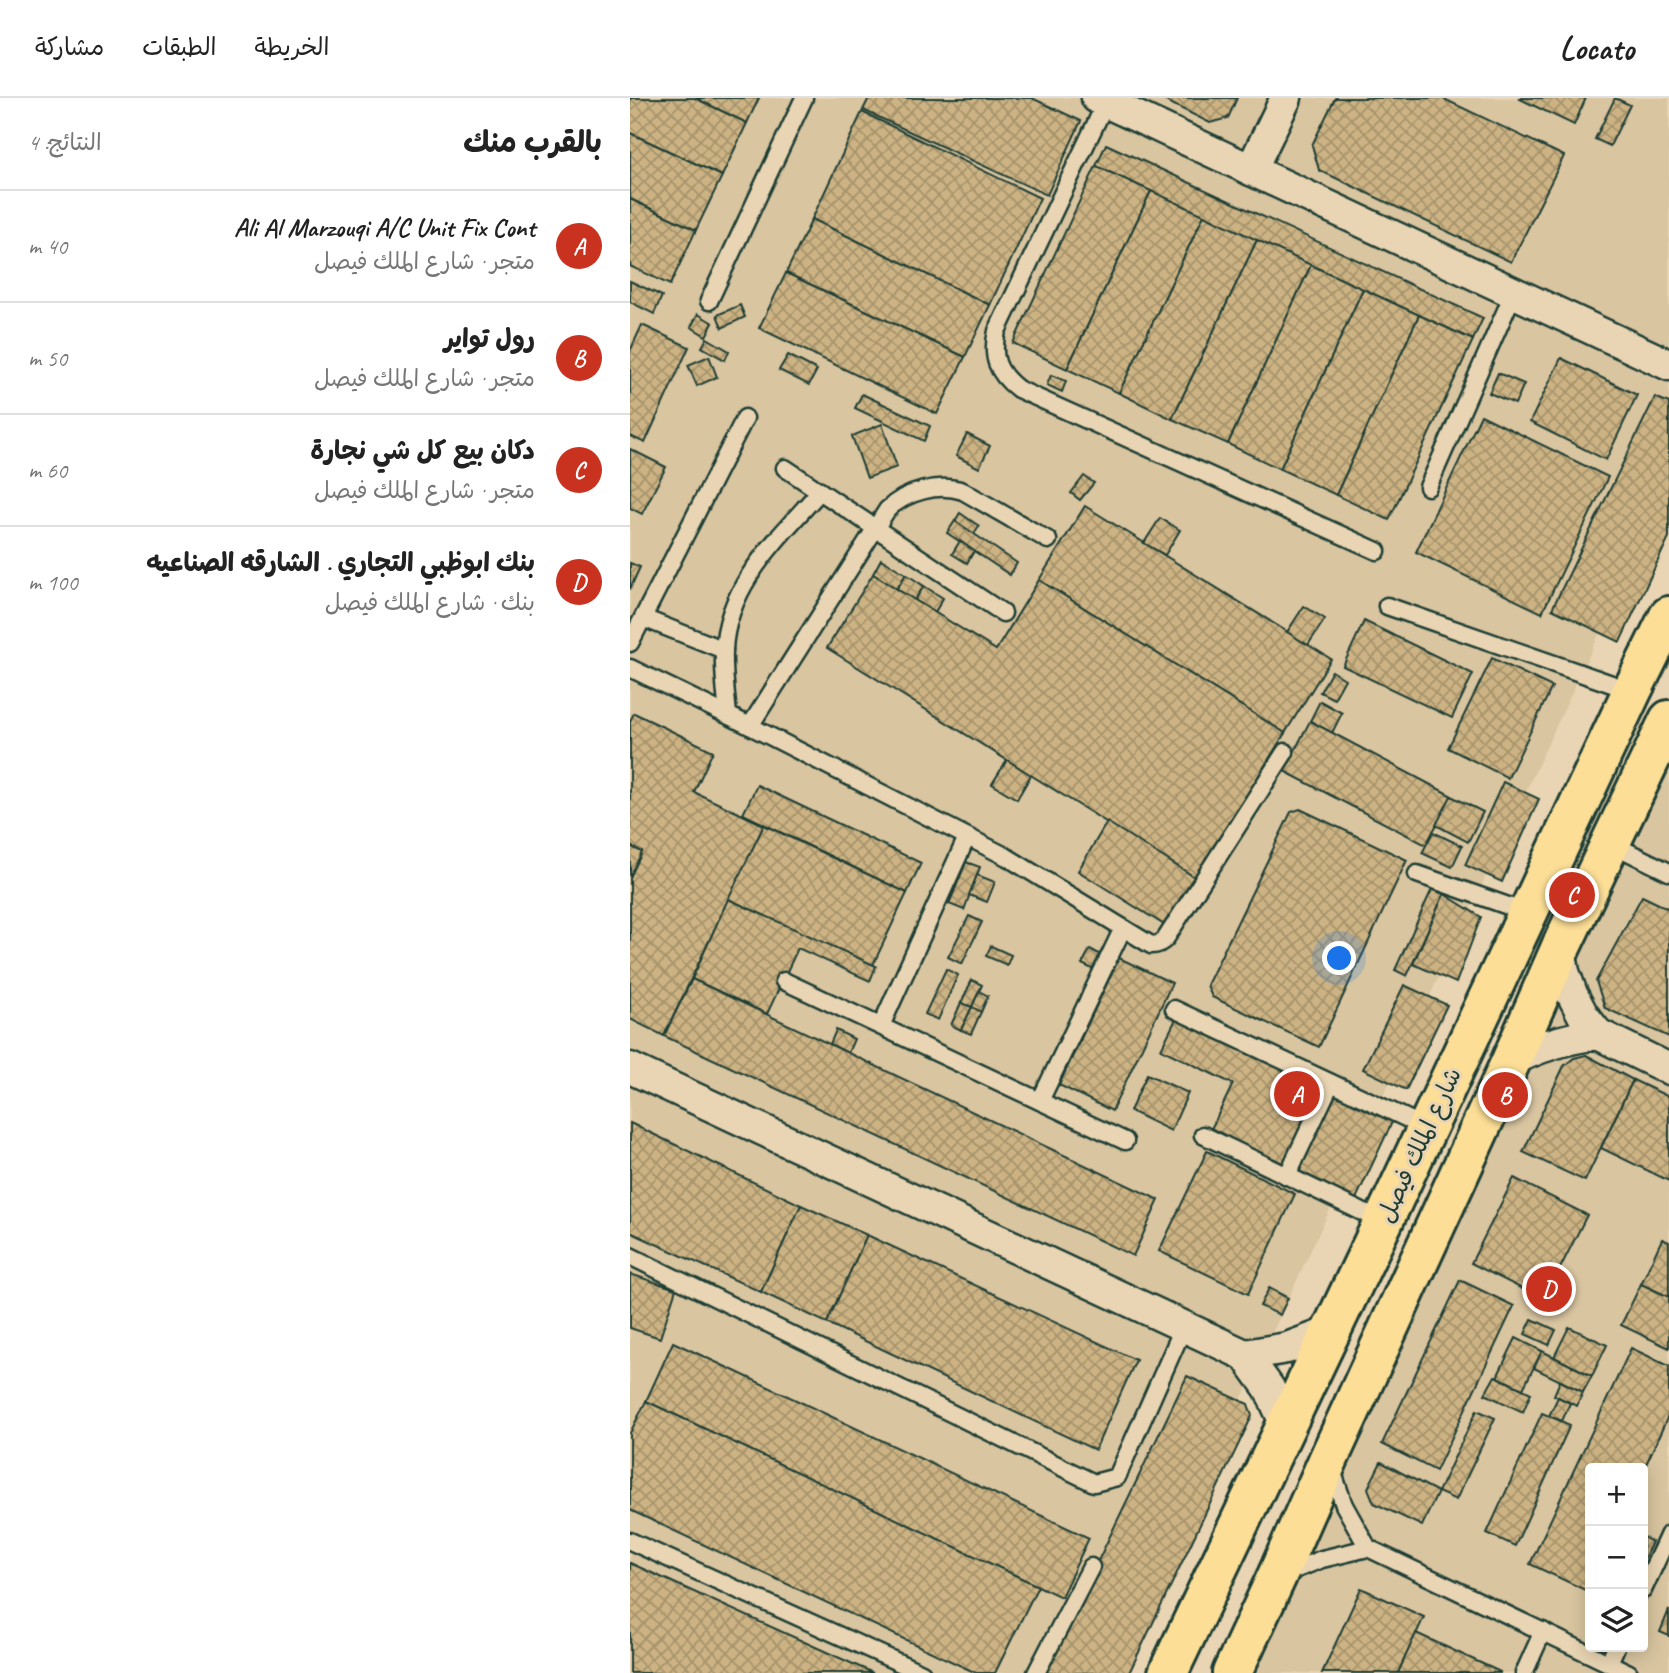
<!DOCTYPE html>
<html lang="ar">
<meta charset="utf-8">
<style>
:root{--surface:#fff;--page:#f2f2f2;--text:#222;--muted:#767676;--line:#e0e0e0;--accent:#c8321e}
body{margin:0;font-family:Caveat,"Playpen Sans Arabic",sans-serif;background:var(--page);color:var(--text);direction:rtl}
.controls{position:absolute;right:21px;bottom:21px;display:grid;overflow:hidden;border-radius:7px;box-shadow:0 4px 18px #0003}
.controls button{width:63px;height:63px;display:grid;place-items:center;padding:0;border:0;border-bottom:2px solid var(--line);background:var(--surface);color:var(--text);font:35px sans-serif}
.you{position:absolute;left:710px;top:861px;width:24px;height:24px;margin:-18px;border:5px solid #fff;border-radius:50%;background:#1a73e8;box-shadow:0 0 0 10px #1a73e833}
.badge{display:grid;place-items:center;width:46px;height:46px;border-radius:50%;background:var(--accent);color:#fff;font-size:23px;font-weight:700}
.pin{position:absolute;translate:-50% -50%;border:4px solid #fff;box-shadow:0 2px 7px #0006}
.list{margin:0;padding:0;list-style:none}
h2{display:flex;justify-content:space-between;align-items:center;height:91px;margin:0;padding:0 28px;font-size:30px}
h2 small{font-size:23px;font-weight:400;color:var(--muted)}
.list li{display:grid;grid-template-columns:46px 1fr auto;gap:21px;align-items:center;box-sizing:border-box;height:112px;padding:0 28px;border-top:2px solid var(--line)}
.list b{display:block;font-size:26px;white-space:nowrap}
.list p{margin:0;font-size:23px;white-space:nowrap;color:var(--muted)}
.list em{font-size:23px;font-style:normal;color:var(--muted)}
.icon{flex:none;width:38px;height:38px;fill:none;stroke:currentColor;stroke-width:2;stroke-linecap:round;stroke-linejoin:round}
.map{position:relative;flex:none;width:1039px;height:1575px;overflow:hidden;direction:ltr}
header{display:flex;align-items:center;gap:42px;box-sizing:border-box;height:98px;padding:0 35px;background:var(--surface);border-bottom:2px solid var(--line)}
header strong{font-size:33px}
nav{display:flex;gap:38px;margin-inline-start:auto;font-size:24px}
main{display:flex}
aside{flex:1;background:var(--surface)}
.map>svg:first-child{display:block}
.built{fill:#d9c5a0;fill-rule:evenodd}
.building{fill:url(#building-cross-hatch);stroke:#1f3d34;stroke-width:2}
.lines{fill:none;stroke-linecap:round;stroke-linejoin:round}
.service-casing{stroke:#1f3d34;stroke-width:21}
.minor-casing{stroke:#1f3d34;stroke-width:35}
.primary-casing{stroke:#1f3d34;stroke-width:44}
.service{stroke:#e9d5b3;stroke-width:16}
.minor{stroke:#e9d5b3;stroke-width:30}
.primary{stroke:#fcde96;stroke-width:38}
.labels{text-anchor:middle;stroke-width:6;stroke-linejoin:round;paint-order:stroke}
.street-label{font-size:24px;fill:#1f3d34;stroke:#e9d5b3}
</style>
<header>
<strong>Locato</strong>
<nav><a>الخريطة</a><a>الطبقات</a><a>مشاركة</a></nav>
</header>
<main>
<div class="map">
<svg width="1039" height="1575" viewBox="0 0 1039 1575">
<defs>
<pattern id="building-cross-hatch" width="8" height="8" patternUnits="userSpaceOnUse" patternTransform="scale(1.75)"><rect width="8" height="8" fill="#cdb383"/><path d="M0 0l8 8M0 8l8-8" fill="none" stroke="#a6936c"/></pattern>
</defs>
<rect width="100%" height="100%" fill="#e9d5b3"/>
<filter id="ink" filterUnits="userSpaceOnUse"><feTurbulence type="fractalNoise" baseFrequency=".0143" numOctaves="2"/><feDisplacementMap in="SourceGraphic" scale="14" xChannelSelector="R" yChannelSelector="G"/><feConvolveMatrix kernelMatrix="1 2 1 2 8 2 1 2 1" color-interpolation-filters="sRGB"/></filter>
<g filter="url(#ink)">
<g class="built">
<polygon points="0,0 1039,0 1039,387 483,1575 0,1575"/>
<path d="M1039,669V1575H610ZM960,1370H1013V1549H960Z"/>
</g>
<g class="building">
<polygon points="0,0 65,0 117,25 92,78 0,35"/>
<polygon points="65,0 129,0 117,25"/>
<polygon points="239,0 402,0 451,23 417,97 233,12"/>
<polygon points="530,0 607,0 598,20 580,25"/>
<polygon points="705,0 812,0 934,58 881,164 689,72 682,47"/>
<polygon points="888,0 956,0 944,27"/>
<polygon points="985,0 1000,7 980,48 965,41"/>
<polygon points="232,14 410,100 360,207 182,121"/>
<polygon points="0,35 92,78 66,132 0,101"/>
<polygon points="476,46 853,220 843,242 466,68"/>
<polygon points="466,68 521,93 437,271 383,245"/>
<polygon points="521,93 574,117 489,295 437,271"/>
<polygon points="0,101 66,132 40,187 0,168"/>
<polygon points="574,117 627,142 542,321 489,295"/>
<polygon points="182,121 360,207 335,259 156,175"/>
<polygon points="627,142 681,167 598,346 542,321"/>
<polygon points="681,167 733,191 650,371 598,346"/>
<polygon points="156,175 335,259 307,316 129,230"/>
<polygon points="0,183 32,198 24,216 0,204"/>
<polygon points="733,191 789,217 706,397 650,371"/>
<polygon points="110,207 115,219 92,230 87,217"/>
<polygon points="68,216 83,225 76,238 61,229"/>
<polygon points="789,217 843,242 759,422 706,397"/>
<polygon points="12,227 59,249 15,345 0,338 0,253"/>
<polygon points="77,240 99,253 95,262 72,249"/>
<polygon points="158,257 187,272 179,287 149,272"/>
<polygon points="79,258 87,279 67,288 58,267"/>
<polygon points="931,260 1007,297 976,362 900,324"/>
<polygon points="868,275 894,286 885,306 859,295"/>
<polygon points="421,277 436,283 432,294 417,287"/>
<polygon points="232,296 300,328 294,343 225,310"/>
<polygon points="1025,299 1039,305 1039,439 990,544 922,511"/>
<polygon points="851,317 978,379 912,515 786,454"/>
<polygon points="252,326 267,369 237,380 222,338"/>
<polygon points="337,336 360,348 349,370 326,358"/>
<polygon points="0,351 36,369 12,416 0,410"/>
<polygon points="454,378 464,385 450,402 441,395"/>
<polygon points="455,408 701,561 655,635 409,482"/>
<polygon points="330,415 349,428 344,436 325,423"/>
<polygon points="530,420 550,432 535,457 514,445"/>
<polygon points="325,423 387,465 380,477 317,435"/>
<polygon points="330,443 344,453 337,465 322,456"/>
<polygon points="251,461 276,476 267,491 243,476"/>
<polygon points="0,465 10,469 0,491"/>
<polygon points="243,476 366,552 409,482 655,635 566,780 197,550"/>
<polygon points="276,476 294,488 285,502 267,491"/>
<polygon points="294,488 313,500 305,514 285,502"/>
<polygon points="674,508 695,521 678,547 657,534"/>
<polygon points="734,523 843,576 822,620 713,568"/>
<polygon points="862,560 922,589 878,680 818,650"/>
<polygon points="702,573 715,581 704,601 690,594"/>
<polygon points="690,603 712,615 702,635 680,623"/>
<polygon points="4,615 83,653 64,694 134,727 34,938 0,921 0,779 12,754 0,748 0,623"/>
<polygon points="680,623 822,698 796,747 654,673"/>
<polygon points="377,662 401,677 387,701 362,686"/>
<polygon points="873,684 909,701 872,784 835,767"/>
<polygon points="127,687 291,765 277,795 113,716"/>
<polygon points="821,698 853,714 838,744 806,727"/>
<polygon points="670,711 777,762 689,949 582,899 577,887 661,714"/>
<polygon points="477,724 566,780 536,828 448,773"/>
<polygon points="134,727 277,795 243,867 98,801"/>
<polygon points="803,734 832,748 822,769 792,755"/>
<polygon points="0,748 12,754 0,779"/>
<polygon points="336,764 350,769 334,812 319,806"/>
<polygon points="347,777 365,784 357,804 339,797"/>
<polygon points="802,791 814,796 777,878 765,872"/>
<polygon points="814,796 851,819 826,885 783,866"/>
<polygon points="1012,798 1039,811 1039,939 975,910 966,883"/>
<polygon points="98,801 246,868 240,883 168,850 137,916 62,881"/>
<polygon points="339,818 352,824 332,866 318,859"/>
<polygon points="361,848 381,857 377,867 356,858"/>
<polygon points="460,851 471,857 464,872 452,866"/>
<polygon points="489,860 542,885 482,1013 429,987"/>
<polygon points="316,871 328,877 308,922 295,916"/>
<polygon points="62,881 529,1102 503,1158 34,938"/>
<polygon points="342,882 352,887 342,909 331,905"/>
<polygon points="774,887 817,907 776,992 733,971"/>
<polygon points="349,893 358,898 351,914 342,909"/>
<polygon points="331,905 342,909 331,932 321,927"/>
<polygon points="342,909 351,914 341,936 331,932"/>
<polygon points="547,919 692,991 652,1072 579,1035 603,986 531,951"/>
<polygon points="206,932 224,941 218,955 200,946"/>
<polygon points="956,957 1003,982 955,1083 893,1054 934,968 944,960"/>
<polygon points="517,976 558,995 541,1033 500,1013"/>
<polygon points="1003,982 1039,999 1039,1083 971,1050"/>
<polygon points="702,991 764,1020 726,1101 665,1072"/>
<polygon points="0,1025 171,1107 131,1194 0,1134"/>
<polygon points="577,1053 665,1096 618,1196 529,1153"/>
<polygon points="884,1080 957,1117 914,1202 841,1165"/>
<polygon points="171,1107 237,1137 197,1225 131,1194"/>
<polygon points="237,1137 506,1262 465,1352 197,1225"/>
<polygon points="1032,1141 1039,1144 1039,1199 1011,1186"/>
<polygon points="0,1176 46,1191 30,1240 0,1230"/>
<polygon points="830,1182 884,1208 806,1373 752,1346"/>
<polygon points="1011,1186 1039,1199 1039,1250 991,1227"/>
<polygon points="639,1190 658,1200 650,1217 630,1208"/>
<polygon points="902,1221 926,1232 919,1247 895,1236"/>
<polygon points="939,1229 977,1247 962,1278 924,1259"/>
<polygon points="886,1240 912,1253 893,1291 867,1279"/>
<polygon points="43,1244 459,1440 431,1499 16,1303"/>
<polygon points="1001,1250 1039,1268 1039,1316 1013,1373 1013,1370 960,1370 960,1486 957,1493 900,1466"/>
<polygon points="912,1253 962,1278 953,1294 904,1270"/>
<polygon points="557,1278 618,1306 622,1318 499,1575 414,1575"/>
<polygon points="865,1278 901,1295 893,1314 855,1296"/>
<polygon points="930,1283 953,1294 947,1308 924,1297"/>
<polygon points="928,1299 940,1305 932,1323 919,1318"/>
<polygon points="16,1303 408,1488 365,1575 346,1575 0,1412 0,1335"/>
<polygon points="847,1312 865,1320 826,1402 808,1394"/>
<polygon points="912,1315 940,1327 885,1448 857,1435"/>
<polygon points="751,1364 808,1394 792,1428 744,1405 738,1390"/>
<polygon points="1013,1439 1022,1444 1013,1463"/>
<polygon points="0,1465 243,1575 0,1575"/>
<polygon points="731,1490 794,1519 768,1575 692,1575"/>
<polygon points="1039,1512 1039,1538 1030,1534"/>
<polygon points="786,1535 870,1574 870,1575 768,1575"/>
</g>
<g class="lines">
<g class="service-casing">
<g id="service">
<path d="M476,4L367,233C361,259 367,275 388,291L747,453"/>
<polyline points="79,203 174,0"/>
<polyline points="155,370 373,515"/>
<polyline points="798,389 884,194"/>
<polyline points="757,508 1002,593"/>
<polyline points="13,520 94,552"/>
<polyline points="0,545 115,320"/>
<path d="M0,570L120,628L377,759L521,847C528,847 532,845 536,840L655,654"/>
<path d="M98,617C96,596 93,574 94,552C97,486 149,440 190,393"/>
<path d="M120,628L257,412C276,393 309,385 333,393L418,442"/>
<polyline points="980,745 1039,774"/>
<polyline points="787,776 898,815"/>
<polyline points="154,883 495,1043"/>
<polyline points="544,911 797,1030"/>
<polyline points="251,928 337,739"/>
<polyline points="410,1003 493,830"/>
<polyline points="573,1037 753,1124"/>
<polyline points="657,1078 701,985"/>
<polyline points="0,1158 464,1385 487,1379 554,1228"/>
<polyline points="701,1369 714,1407 738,1450 999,1575"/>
<polyline points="0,1443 292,1575"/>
<polyline points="654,1476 692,1461 738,1450"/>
<polyline points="1013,1492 1039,1436"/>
<polyline points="979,1565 986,1549"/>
<polyline points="406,1575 461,1469"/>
<polyline points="894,1575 913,1533"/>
</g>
</g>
<g class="minor-casing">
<g id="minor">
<polyline points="467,0 1039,267"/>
<polyline points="621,72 656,0"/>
<polyline points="930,851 934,874 942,896 953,917 968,936 1039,971"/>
<path d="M881,963C909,948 937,940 968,936"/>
<polyline points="0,970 615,1257 639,1290 656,1327"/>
<polyline points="615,1257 657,1250 700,1234"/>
</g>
</g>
<g class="primary-casing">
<g id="primary">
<polyline points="538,1575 753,1124 1002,593 1039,518"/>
<polyline points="602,1575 647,1478 699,1360 881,963 930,851 1039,622"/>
</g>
</g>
<use href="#service" class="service"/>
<use href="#minor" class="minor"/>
<use href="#primary" class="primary"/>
</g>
</g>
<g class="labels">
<g class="street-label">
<text transform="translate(789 1047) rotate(-65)" y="8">شارع الملك فيصل</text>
</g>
</g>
</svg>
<div class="controls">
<button>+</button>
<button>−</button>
<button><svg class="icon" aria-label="layers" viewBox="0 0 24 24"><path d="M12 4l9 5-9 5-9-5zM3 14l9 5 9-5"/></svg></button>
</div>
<div class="you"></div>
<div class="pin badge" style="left:667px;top:996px">A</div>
<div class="pin badge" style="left:875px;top:997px">B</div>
<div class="pin badge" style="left:942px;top:797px">C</div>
<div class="pin badge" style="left:919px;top:1191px">D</div>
</div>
<aside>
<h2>بالقرب منك<small>النتائج: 4</small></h2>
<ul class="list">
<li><span class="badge">A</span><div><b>Ali Al Marzouqi A/C Unit Fix Cont</b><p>متجر · شارع الملك فيصل</p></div><em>40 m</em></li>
<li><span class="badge">B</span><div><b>رول تواير</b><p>متجر · شارع الملك فيصل</p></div><em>50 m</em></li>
<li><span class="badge">C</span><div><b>دكان بيع كل شي نجارة</b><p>متجر · شارع الملك فيصل</p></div><em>60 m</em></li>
<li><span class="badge">D</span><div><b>بنك ابوظبي التجاري . الشارقه الصناعيه</b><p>بنك · شارع الملك فيصل</p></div><em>100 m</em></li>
</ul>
</aside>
</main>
